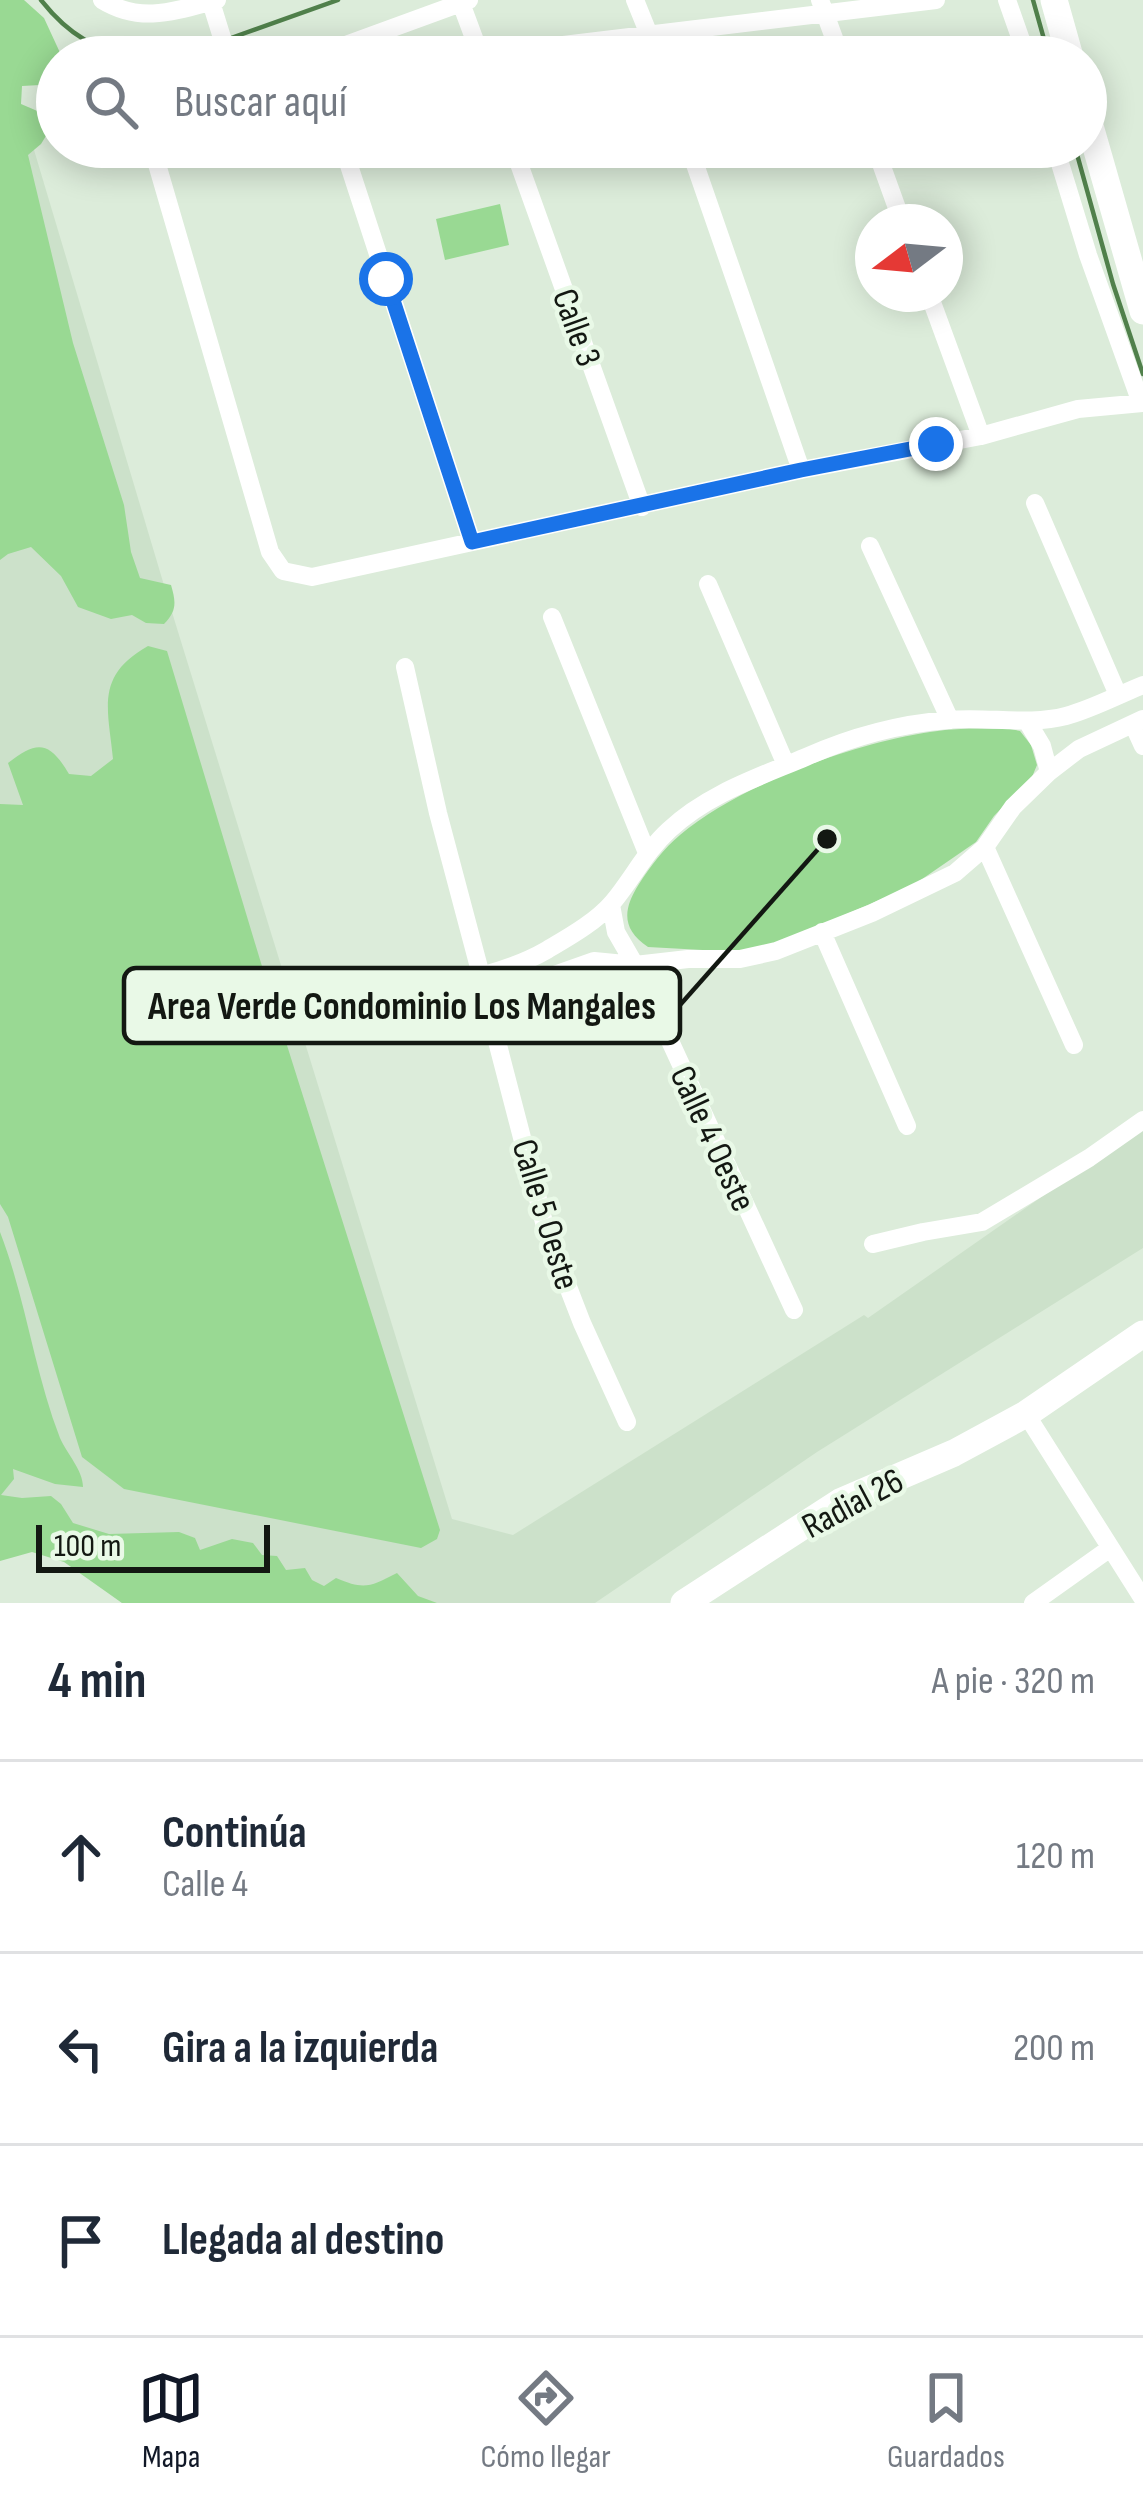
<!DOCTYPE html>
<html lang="es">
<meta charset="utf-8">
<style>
:root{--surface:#fff;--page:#f6f6f7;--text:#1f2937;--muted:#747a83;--line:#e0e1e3;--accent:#111827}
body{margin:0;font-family:"Sofia Sans Condensed",sans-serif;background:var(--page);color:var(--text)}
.compass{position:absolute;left:855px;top:204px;width:108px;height:108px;border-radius:50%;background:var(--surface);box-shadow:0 6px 30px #0003;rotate:254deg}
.scale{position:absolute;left:36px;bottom:30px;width:234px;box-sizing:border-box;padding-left:12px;border:6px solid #131812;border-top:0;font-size:33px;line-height:42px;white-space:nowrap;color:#131812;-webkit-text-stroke:9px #e9f9e7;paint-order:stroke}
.stop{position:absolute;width:36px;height:36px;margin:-27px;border:9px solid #1a73e8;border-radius:50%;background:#fff}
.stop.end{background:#1a73e8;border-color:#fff;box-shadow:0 3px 12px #0008}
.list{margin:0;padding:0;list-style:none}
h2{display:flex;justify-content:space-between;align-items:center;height:156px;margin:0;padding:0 48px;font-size:51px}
h2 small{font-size:39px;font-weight:400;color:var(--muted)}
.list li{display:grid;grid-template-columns:78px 1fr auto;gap:36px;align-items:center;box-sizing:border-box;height:192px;padding:0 48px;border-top:3px solid var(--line)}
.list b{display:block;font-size:45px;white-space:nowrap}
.list p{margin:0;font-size:39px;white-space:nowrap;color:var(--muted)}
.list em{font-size:39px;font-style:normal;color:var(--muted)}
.icon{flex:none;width:66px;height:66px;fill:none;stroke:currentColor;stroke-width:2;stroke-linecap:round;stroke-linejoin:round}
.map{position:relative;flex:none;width:1143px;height:1603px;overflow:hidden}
.search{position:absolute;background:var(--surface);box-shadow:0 6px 30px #0003;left:36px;right:36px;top:36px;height:132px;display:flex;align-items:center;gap:30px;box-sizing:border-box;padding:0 42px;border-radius:66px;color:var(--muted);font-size:45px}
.sheet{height:732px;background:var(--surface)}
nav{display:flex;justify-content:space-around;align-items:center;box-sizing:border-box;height:168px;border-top:3px solid var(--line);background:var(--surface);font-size:33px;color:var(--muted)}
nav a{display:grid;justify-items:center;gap:6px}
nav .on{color:var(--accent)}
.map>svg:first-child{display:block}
</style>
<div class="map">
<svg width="1143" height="1603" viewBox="0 0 1143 1603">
<rect width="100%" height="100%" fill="#dcecda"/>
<!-- built -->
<path fill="#cce1ca" d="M0,36L175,622L452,1519L513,1535L864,1315L868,1318L1143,1126V1248L817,1452L595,1603H122L0,1504Z"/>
<!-- green -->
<path fill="#99d993" d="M0,0H24L44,18L62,57H57V91L40,85L22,86L21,104L42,113L49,131L41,144L28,155L73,343L124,505L131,552L140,578L171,585C176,602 177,611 164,624L146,623L132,615L111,619L78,607L61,576L31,547L8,554L0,560Z
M500,204L509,245L445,260L436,219Z
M148,646L167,651L261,963L440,1530L437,1539L421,1548L124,1489L82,1457L8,1217L0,1204V804L23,805L8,763C38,739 50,742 69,774L91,776L113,759C108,708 95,676 148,646Z
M1010,729L1020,731L1031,745L1037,765L1032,777L994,816L976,842L912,886L779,943L739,952L648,947C621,929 623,909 639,884C650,867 664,848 680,835C743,782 864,739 945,730C966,728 988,729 1010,729Z
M0,1232C26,1299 34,1371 60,1438C67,1454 83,1470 83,1487L55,1484L13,1469L14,1479L1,1495L22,1498L51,1496L61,1504L73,1523L109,1534L179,1532L195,1538L200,1550L232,1539L253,1543L262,1555L277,1556L286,1570L305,1568L312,1580L324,1586L336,1578C364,1590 370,1587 397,1573L418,1596L437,1603H122L64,1562L32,1552L0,1561Z"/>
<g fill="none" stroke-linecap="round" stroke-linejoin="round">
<!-- stream -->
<path stroke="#50804b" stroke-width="4.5" d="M41,0C67,33 98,54 141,57
M1033,0L1049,57
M231,38L338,0
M179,57L220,42
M1075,147L1113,284L1143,374"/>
<!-- street -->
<path stroke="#fff" stroke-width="18" d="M102,0C141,24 175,11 217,0
M635,0L658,57
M820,0L841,57
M1007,0L1027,57
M211,2L228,57
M461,3L481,57
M480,55L936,0
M313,57L469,0
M152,147L270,552L283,571L312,577L801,470L981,436L1078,409L1143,403
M343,147L472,542
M513,147L642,507
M689,147L801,470
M875,147L902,222
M1055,147L1088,255L1141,403
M929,294L981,436
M1035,503L1118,695
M870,546L950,720
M708,584L786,765
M552,617L647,853
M405,667L438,813L481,975
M1143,685C1118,695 1092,709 1066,716C1028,726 987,716 948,720C899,724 851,737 806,757C759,777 707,794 669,830C646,851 633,878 613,902C596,922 569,937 547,950C495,980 428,986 370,998L362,1003L361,1014L366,1022L377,1024L486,999L594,961L635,965L688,959H740L776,951L872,913L955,873L985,847L1013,807L1049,772L1079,749L1143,719
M1027,721L1042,746L1049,772
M1133,724L1143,746
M985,847L1074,1045
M611,905L616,932L635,965L794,1310
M822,932L907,1126
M486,999L546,1230L582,1323L627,1422
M873,1244L923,1232L982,1222L1089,1158L1143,1120
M1026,1414L1143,1599
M1033,1603L1109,1549"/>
<!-- secondary -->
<path stroke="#fff" stroke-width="27" d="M1054,0L1070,57
M1086,112L1143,311
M684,1603L840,1502L954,1453L1026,1414L1143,1334"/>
</g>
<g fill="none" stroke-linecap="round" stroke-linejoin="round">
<!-- route -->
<path stroke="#1a73e8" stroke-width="15" d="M386,279L472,542L801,470L936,444"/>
</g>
<g text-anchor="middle" stroke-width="9" stroke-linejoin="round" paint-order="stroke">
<!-- street labels -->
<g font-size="36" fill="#131812" stroke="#e9f9e7">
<text transform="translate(578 327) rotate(70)" y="13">Calle 3</text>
<text transform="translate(714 1138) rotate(65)" y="13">Calle 4 Oeste</text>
<text transform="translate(547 1214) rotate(73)" y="13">Calle 5 Oeste</text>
<text transform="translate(852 1502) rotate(-28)" y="13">Radial 26</text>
</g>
</g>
<!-- callouts -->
<path fill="none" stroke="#131812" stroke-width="4.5" d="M827 839L680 1005"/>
<circle fill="#131812" stroke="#e9f9e7" stroke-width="4.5" cx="827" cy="839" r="12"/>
<rect fill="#e9f9e7" stroke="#131812" stroke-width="4.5" x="124" y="968" width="556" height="75" rx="12"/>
<g font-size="39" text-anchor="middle" font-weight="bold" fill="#131812">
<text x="402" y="1019">Area Verde Condominio Los Mangales</text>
</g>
</svg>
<svg class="compass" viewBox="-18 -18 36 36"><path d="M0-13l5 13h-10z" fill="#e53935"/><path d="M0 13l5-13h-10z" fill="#747a83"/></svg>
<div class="scale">100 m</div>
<div class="stop" style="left:386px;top:279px"></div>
<div class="stop end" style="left:936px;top:444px"></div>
<div class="search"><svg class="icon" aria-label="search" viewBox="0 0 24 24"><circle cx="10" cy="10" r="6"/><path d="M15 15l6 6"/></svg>Buscar aquí</div>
</div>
<section class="sheet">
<h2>4 min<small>A pie · 320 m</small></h2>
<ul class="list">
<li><svg class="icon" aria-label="ahead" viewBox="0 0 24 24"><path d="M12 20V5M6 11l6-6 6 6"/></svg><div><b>Continúa</b><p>Calle 4</p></div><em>120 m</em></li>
<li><svg class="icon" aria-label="left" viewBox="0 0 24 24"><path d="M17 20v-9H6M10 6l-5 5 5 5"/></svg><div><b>Gira a la izquierda</b></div><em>200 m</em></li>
<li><svg class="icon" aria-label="arrive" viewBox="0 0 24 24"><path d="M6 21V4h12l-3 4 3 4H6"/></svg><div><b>Llegada al destino</b></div></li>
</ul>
</section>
<nav>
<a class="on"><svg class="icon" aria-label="map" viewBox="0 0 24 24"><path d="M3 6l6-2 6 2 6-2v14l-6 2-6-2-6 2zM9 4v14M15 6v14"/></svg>Mapa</a>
<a><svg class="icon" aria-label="directions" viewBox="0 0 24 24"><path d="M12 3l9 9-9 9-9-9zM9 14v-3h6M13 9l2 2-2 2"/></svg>Cómo llegar</a>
<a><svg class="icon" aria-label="saved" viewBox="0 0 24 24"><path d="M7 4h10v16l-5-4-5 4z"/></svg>Guardados</a>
</nav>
